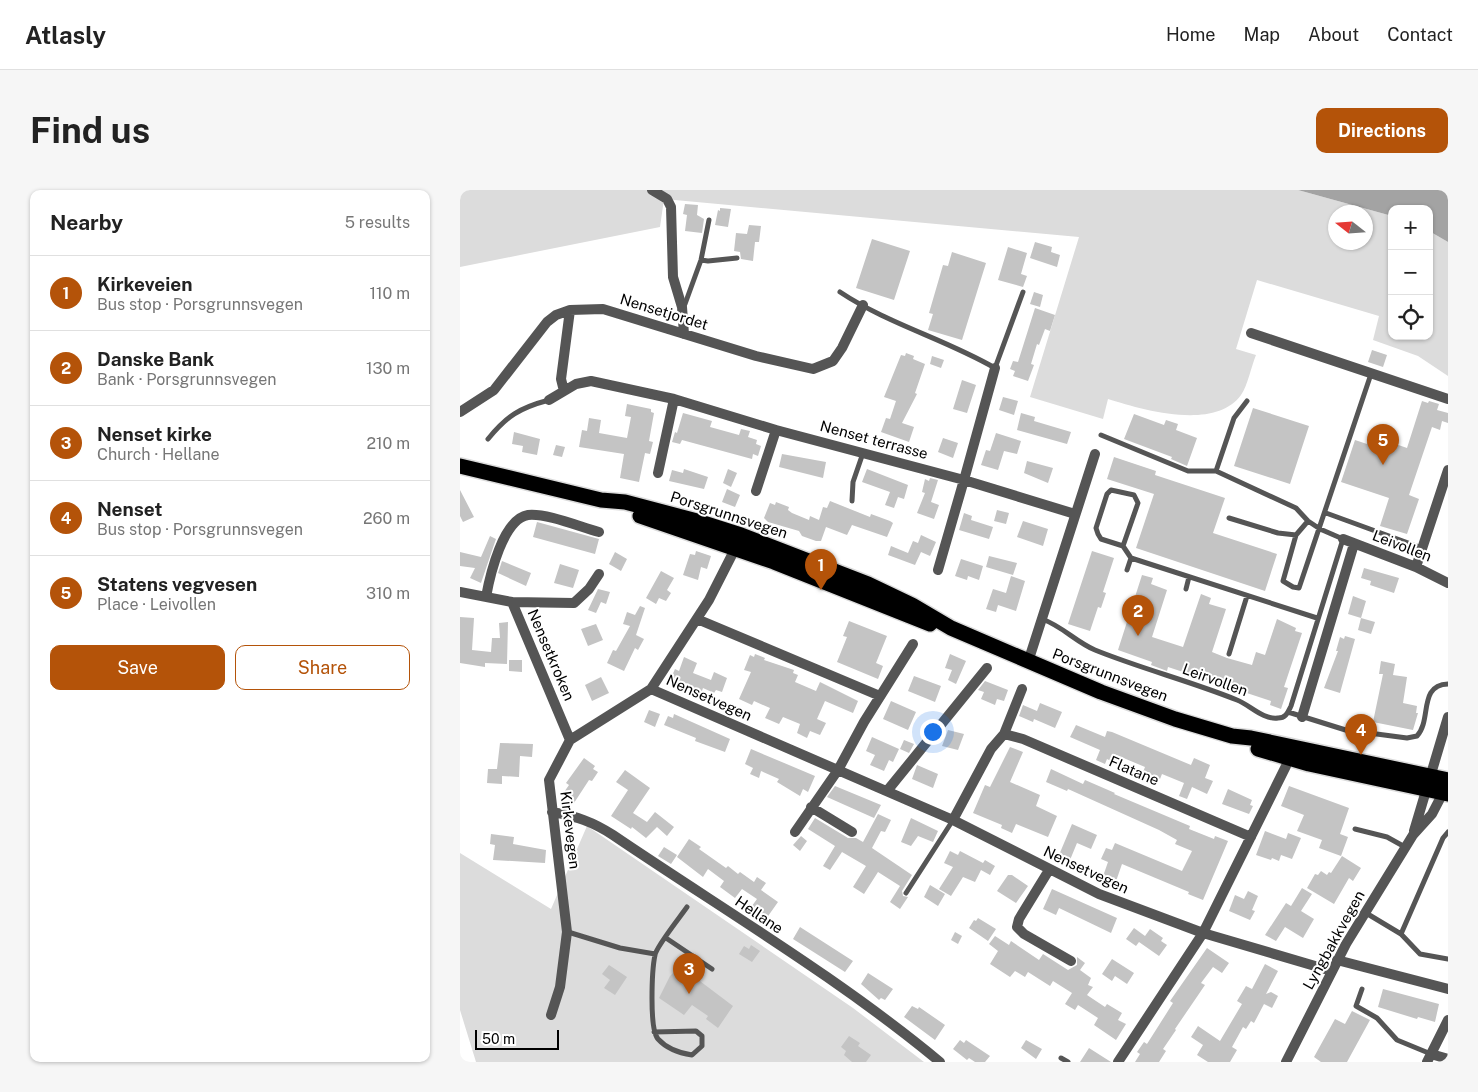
<!DOCTYPE html>
<meta charset="utf-8">
<style>
:root{--surface:#fff;--page:#f6f6f6;--text:#222;--muted:#767676;--line:#e0e0e0;--accent:#b45309}
body{margin:0;font-family:"Public Sans",sans-serif;background:var(--page);color:var(--text)}
.controls{position:absolute;right:15px;top:15px;display:grid;overflow:hidden;border-radius:10px;box-shadow:0 1px 4px #0004}
.controls button{width:45px;height:45px;display:grid;place-items:center;padding:0;border:0;border-bottom:1px solid var(--line);background:var(--surface);color:var(--text);font:25px sans-serif}
.compass{position:absolute;left:868px;top:15px;width:45px;height:45px;border-radius:50%;background:var(--surface);box-shadow:0 1px 4px #0004;rotate:287deg}
.scale{position:absolute;left:15px;bottom:12px;width:84px;box-sizing:border-box;padding-left:5px;border:2px solid #000;border-top:0;font-size:14px;line-height:18px;white-space:nowrap;color:#000;-webkit-text-stroke:4px #fff;paint-order:stroke}
.you{position:absolute;left:472px;top:541px;width:18px;height:18px;margin:-12px;border:4px solid #fff;border-radius:50%;background:#1a73e8;box-shadow:0 0 0 8px #1a73e833}
.badge{display:grid;place-items:center;width:32px;height:32px;border-radius:50%;background:var(--accent);color:#fff;font-size:16px;font-weight:700}
.pin{position:absolute;translate:-50% -41px;filter:drop-shadow(0 1px 2px #0008)}
.pin::after{content:'';position:absolute;top:26px;width:18px;height:15px;background:inherit;clip-path:polygon(0 0,100% 0,50% 100%)}
.list{margin:0;padding:0;list-style:none}
h2{display:flex;justify-content:space-between;align-items:center;height:65px;margin:0;padding:0 20px;font-size:21px}
h2 small{font-size:16px;font-weight:400;color:var(--muted)}
.list li{display:grid;grid-template-columns:32px 1fr auto;gap:15px;align-items:center;box-sizing:border-box;height:75px;padding:0 20px;border-top:1px solid var(--line)}
.list b{display:block;font-size:19px;white-space:nowrap}
.list p{margin:0;font-size:16px;white-space:nowrap;color:var(--muted)}
.list em{font-size:16px;font-style:normal;color:var(--muted)}
.actions{display:flex;gap:10px;padding:15px 20px}
.actions a{flex:1;padding:11px 0;border:1px solid var(--accent);border-radius:10px;text-align:center;font-size:18px;color:var(--accent)}
.actions .main{background:var(--accent);color:#fff}
.icon{flex:none;width:28px;height:28px;fill:none;stroke:currentColor;stroke-width:2;stroke-linecap:round;stroke-linejoin:round}
.map{position:relative;flex:none;width:988px;height:872px;overflow:hidden;border-radius:10px}
header{display:flex;align-items:center;gap:30px;box-sizing:border-box;height:70px;padding:0 25px;background:var(--surface);border-bottom:1px solid var(--line)}
header strong{font-size:24px}
nav{display:flex;gap:28px;margin-inline-start:auto;font-size:18px}
.intro{display:flex;align-items:center;justify-content:space-between;box-sizing:border-box;height:120px;padding:0 30px}
h1{margin:0;font-size:35px}
.button{padding:12px 22px;border-radius:10px;background:var(--accent);color:#fff;font-size:18px;font-weight:700}
main{display:flex;gap:30px;padding:0 30px}
aside{flex:1;background:var(--surface);border-radius:10px;box-shadow:0 1px 4px #0004}
.map>svg:first-child{display:block}
</style>
<header>
<strong>Atlasly</strong>
<nav><a>Home</a><a>Map</a><a>About</a><a>Contact</a></nav>
</header>
<div class="intro"><h1>Find us</h1><a class="button">Directions</a></div>
<main>
<aside>
<h2>Nearby<small>5 results</small></h2>
<ul class="list">
<li><span class="badge">1</span><div><b>Kirkeveien</b><p>Bus stop · Porsgrunnsvegen</p></div><em>110 m</em></li>
<li><span class="badge">2</span><div><b>Danske Bank</b><p>Bank · Porsgrunnsvegen</p></div><em>130 m</em></li>
<li><span class="badge">3</span><div><b>Nenset kirke</b><p>Church · Hellane</p></div><em>210 m</em></li>
<li><span class="badge">4</span><div><b>Nenset</b><p>Bus stop · Porsgrunnsvegen</p></div><em>260 m</em></li>
<li><span class="badge">5</span><div><b>Statens vegvesen</b><p>Place · Leivollen</p></div><em>310 m</em></li>
</ul>
<div class="actions"><a class="main">Save</a><a>Share</a></div>
</aside>
<div class="map">
<svg width="988" height="872" viewBox="0 0 988 872">
<rect width="100%" height="100%" fill="#fff"/>
<!-- green -->
<path fill="#dcdcdc" fill-rule="evenodd" d="M0,0H838L932,26V146H969V41L988,52V186L958,166L913,150L919,126L797,90L776,159L796,165C791,177 788,195 781,205C755,241 683,220 648,209L643,229L570,207L619,47L204,9L200,37L0,77ZM876,22H906V52H876Z
M127,636L393,818L464,872H16L0,820V663L91,719Z"/>
<!-- water -->
<path fill="#a3a3a3" d="M838,0H988V52L969,41V19H932V26Z"/>
<!-- building -->
<path fill="#c4c4c4" d="M225,14L238,15L237,25L244,29L242,43L225,41L227,25L223,24Z
M260,18L271,19L268,37L255,35L258,20L260,21Z
M289,35L301,36L299,52H295L293,71L281,69L280,62L274,61L276,43L287,44Z
M412,49L450,61L434,110L396,98Z
M575,52L592,57L591,62L600,65L597,77L570,68Z
M548,57L567,63L561,84L567,86L563,97L538,90Z
M492,62L526,73L502,150L468,140L473,124L469,123L483,75L488,76Z
M574,102L583,105L580,117L570,114Z
M575,118L595,125L590,141L585,139L579,155L577,154L571,174L574,175L568,191L553,186L555,181L550,179L553,171L558,172Z
M912,160L927,165L923,177L908,172Z
M446,163L454,166L453,169L465,174L455,203L457,204L442,233L454,237L449,252L421,242L426,228L430,229L436,211L424,207L441,165L445,166Z
M472,166L484,170L481,178L470,174Z
M502,190L516,195L507,223L493,219Z
M543,207L558,211L554,225L539,220Z
M962,211L968,213L969,211L979,214L977,220L988,223V233L982,231L980,240L972,237L949,305L959,309L947,344L920,336L929,308L881,292L895,250L907,254L910,245L947,258Z
M167,214L191,219V222L194,223L189,251L193,252L190,264L185,263L179,292L160,288L164,264L119,257L122,240L127,241L129,228L141,230L139,243L167,248L171,227L165,226Z
M793,218L849,236L830,294L774,276Z
M223,223L252,231L250,237L279,245L281,239L290,241L288,247L297,250L296,254L301,256L298,266L293,264L292,269L222,250L220,254L212,252L215,242L217,243Z
M561,223L575,227L574,231L611,242L607,254L557,240Z
M674,224L704,235L706,230L718,234L716,240L737,248L727,276L711,269L712,267L664,249Z
M54,242L80,249L77,265L62,262L63,256L52,254Z
M536,243L561,251L557,264L544,261L538,280L521,275L526,260L530,261Z
M483,248L498,253L493,268L478,262Z
M96,255L105,257L102,267L93,265Z
M322,264L366,272L363,288L319,277Z
M654,267L696,281L695,285L765,308L753,343L817,364L805,401L676,358L694,304L647,289Z
M567,271L593,278L588,293L564,283Z
M224,279L248,287L244,299L209,291L212,280L223,283Z
M268,279L277,283L271,297L263,293Z
M407,279L448,295L444,309L438,307L434,318L425,315L430,302L402,292Z
M470,288L478,290L471,312L479,315L474,329L457,323L465,303L462,302L465,289L469,291Z
M267,299L280,305L275,317L262,312Z
M0,300L14,327L3,332L0,326Z
M370,311L410,327L411,324L430,331L433,333L427,347L392,335L387,345L366,337L361,351H356L342,346L339,341L308,332L304,328L310,313L315,315L316,312L329,317L328,320L332,323L349,330L350,326L359,330L363,317L367,318Z
M537,320L549,323L546,334L534,331Z
M504,323L512,326L511,330L533,337L529,349L499,340Z
M563,331L588,339L583,356L557,347Z
M77,332L139,349L135,364L73,347Z
M461,345L476,352L470,366L461,362L455,375L428,365L431,356L448,363L453,351L458,353Z
M30,346L36,349L21,393L10,388L15,378L0,376V362L21,367Z
M236,361L251,366L247,379L241,377L238,390L223,385L230,364L235,365Z
M632,361L654,368L643,402L646,403L641,418L638,417L630,441L608,434Z
M155,362L167,369L161,381L149,374Z
M529,366L557,373L553,385L526,377Z
M501,369L523,376L519,390L508,386L507,390L495,386Z
M42,371L71,383L66,396L38,383Z
M100,374L119,380L113,398L94,393Z
M904,378L939,388L934,403L910,395L911,391L901,388Z
M201,381L214,388L207,400L211,403L206,411L199,408L196,414L186,408Z
M682,385L693,388L691,394L707,400L692,447L723,457L741,404L751,408L749,414L766,419L752,462L767,468L792,475L796,462L805,465L817,429L836,438L835,441L842,443L824,497L828,498L821,519L810,515L811,511L708,477L707,481L691,475L692,472L658,460Z
M551,386L565,391L556,421L538,415L536,422L526,419L533,399L546,403Z
M138,399L150,402L146,414L141,412L136,423L128,420Z
M893,406L906,411L901,428L888,424Z
M180,416L185,418L176,445L184,449L178,460L175,458L164,481L147,473L153,460L156,461L170,436L163,434L167,422L175,425Z
M0,427L14,428L12,460L31,462L32,448H40L39,433L48,432L47,474L25,473V477L0,473Z
M901,428L915,432L911,444L898,440Z
M389,431L427,446L416,473L423,476L418,489L377,472L387,447L383,446Z
M136,434L143,450L128,456L121,439Z
M885,446L895,449L880,503L864,498L878,461H876L880,447L884,449Z
M295,464L305,468L304,470L334,480L333,483L338,485L335,492L356,501L360,492L398,511L393,523L365,511L357,529L366,533L360,545L350,541L347,548L337,543L340,534L323,527L319,534L305,528L310,518L294,511L292,515L279,509L291,482L284,480L290,465L294,467Z
M490,464L506,471L496,494L488,490L492,480L485,478Z
M224,467L237,473L233,483L251,490L254,482L267,488L262,502L256,500L254,503L243,498L242,501L211,488L215,479L219,481Z
M49,470H62V482L49,481Z
M921,471L935,474L933,485L947,487L943,513L957,516L956,523H958L953,540L913,532L923,484H919Z
M454,486L481,496L475,512L448,501Z
M141,487L149,503L132,511L125,495Z
M525,491L548,500L544,511L537,509L535,515L521,509L524,502L518,500Z
M431,511L456,522L448,540L423,529Z
M580,513L602,522L595,538L574,529L573,532L559,526L563,515L577,521Z
M189,520L200,524L195,537L184,532Z
M214,524L270,549L265,562L235,551L236,548L204,535L208,526L213,528Z
M616,535L645,547L647,541L652,542L731,575L734,568L750,575L745,588L753,591L747,604L732,597L727,609L719,606L724,593L702,584L700,589L683,582L685,577L654,564L651,571L647,569L645,574L636,570L640,560L610,547Z
M488,540L504,544L498,560L482,556Z
M412,547L439,559L433,572L429,570L424,581L410,575L415,565L406,561Z
M444,550L454,554L449,563L440,559Z
M40,553L73,554L72,567L60,566L59,587L42,586V594L27,593L28,579H37Z
M550,557L563,562L550,592L580,605L576,616L597,626L588,647L556,634L552,643L541,638L542,635L513,623L525,595L530,597Z
M291,559L355,586L348,602L343,599L340,606L317,592L319,589L301,581L299,588L290,584L293,578L285,574Z
M124,568L135,576L133,579L138,582L132,591L129,590L114,613L102,605L109,595L106,593Z
M457,575L478,584L473,598L452,589Z
M591,579L623,594L625,590L655,603L654,604L730,636L729,639L754,649L755,646L768,651L743,710L728,704L729,702L662,674L654,697L641,692L648,672L641,669L646,658L652,660L655,653L722,681L732,661L715,654L717,650L699,640L608,599L607,601L586,592Z
M165,580L190,598L173,623L187,632L195,622L214,637L207,646L197,637L186,648L172,637L171,639L151,626L168,600L156,592Z
M375,596L421,615L414,628L367,607Z
M829,596L889,618L880,644L888,647L881,666L859,658L862,650L837,641L844,625L821,616Z
M768,599L792,610L790,615L793,616L789,624L762,614Z
M418,624L431,630L425,642L421,641L412,658L452,685L442,701L443,706L448,707L440,719L430,712L440,696L418,682L404,704L393,697L406,676L382,662L370,680L363,676L375,656L348,639L355,628L388,648H396L403,652Z
M451,628L478,641L473,652L458,646L451,656L441,652Z
M612,634L637,645L631,659L617,653L610,670L599,665Z
M805,641L826,649L828,643L841,648L832,669L821,665L819,671L812,668L811,670L796,665Z
M31,644L54,647L53,654L86,660L85,673L33,670L35,655L30,654Z
M341,646L347,651L340,661L333,655Z
M229,649L241,657L239,659L266,678L268,676L278,684L280,682L294,692L297,687L306,693L301,700L318,712L306,729L289,720L297,709L282,699L275,708L260,697L264,691L248,679L243,687L217,667Z
M204,657L217,665L211,674L198,666Z
M490,661L498,665L500,661L523,673L525,670L535,676L530,685L521,680L515,692L503,687L491,706L479,699L493,677L484,673Z
M882,666L901,678L893,691L889,688L874,714L847,698L855,684L858,685L861,681L867,685L869,682L871,683Z
M548,685H552L568,696L556,713L537,701Z
M470,695L485,704L478,716L464,707Z
M842,698L852,704L841,721L854,729L843,748L825,737L816,751L805,745L826,713L831,716Z
M592,699L657,728L651,743L599,718L596,725L583,719Z
M788,701L798,706L792,720L795,721L790,730L769,721L775,705L784,709Z
M518,728L536,739L528,751L509,738L514,730L516,731Z
M340,737L393,771L385,782L333,749Z
M674,738L685,746L690,739L703,748L701,751L707,755L699,766L679,752L676,756L666,749Z
M495,742L502,746L498,754L491,750Z
M535,746L549,755L551,751L579,770L583,764L608,780L617,775V767L625,773L620,780L631,788L628,795L633,797L627,805L645,817L647,814L662,823L658,830L666,834L656,850L634,835L638,828L618,815L615,820L605,814L612,803L593,791L590,796L568,782L565,787L555,781L550,787L530,774L538,761L529,754Z
M291,755L300,761L292,772L279,764L284,756L289,759Z
M747,758L769,773L762,783L753,777L741,793L745,795L715,839L716,840L703,859L706,861L699,872H675L680,864L677,862L684,852L687,854L713,813L710,811Z
M652,769L674,783L667,794L655,786L652,791L642,784Z
M805,774L818,781L806,804L811,802L818,806L812,818L804,814L794,833L791,831L786,839L783,837L772,857L777,860L770,872H748L737,865L743,855L731,847L738,836L760,851L782,814L777,811L786,796L792,799Z
M149,775L167,787L155,805L144,798L150,790L142,784Z
M220,776L273,816L258,838L246,829L248,826L232,815L224,825L199,808L210,786Z
M408,783L433,799L425,810L421,808L419,810L401,794Z
M923,799L979,814L975,832L958,827L957,829L918,817Z
M452,816L458,819L459,817L485,835L475,850L444,827Z
M892,821L910,830L887,872H861L854,867L875,829L885,834Z
M389,846L400,853L398,856L411,865L406,872H392L384,865L386,861L381,857Z
M500,850L504,853L506,850L530,866L525,872H515L509,868L507,870L493,859Z
M566,850L582,859L576,869L561,858Z
M629,858L651,872H620Z"/>
<g fill="none" stroke-linecap="round" stroke-linejoin="round">
<!-- highway casing -->
<g stroke="#dbdbdb" stroke-width="18">
<path id="highway" d="M0,276L141,310L165,312L237,331L281,345L408,394L452,415L491,438L641,502L715,529L772,546L791,548L988,590
M180,326L314,372L470,434
M798,559L849,574L988,604"/>
</g>
<!-- lane -->
<path stroke="#555" stroke-width="5" d="M241,70L248,71L277,68
M380,102C428,134 485,149 535,178L563,102
M222,116L225,114L241,70L249,30
M28,249C47,226 59,218 89,210
M756,281L774,228L787,211
M392,311L393,292L403,263
M866,323L962,358
M769,328L818,343L836,345L848,331
M836,345L823,391L833,397L839,398L911,184
M663,356L678,313L674,305L651,300L647,304L636,338L638,344L641,349L663,356L671,368
M667,380L671,368L857,428
M726,399L729,387
M582,429C602,436 616,452 635,460C682,479 730,491 777,510C790,515 803,530 818,528C826,528 828,522 831,516L883,349L860,339L848,331L836,318L756,281H728L641,245
M769,464L787,406
M828,522L892,542
M909,543L947,548L957,546C972,530 958,495 988,494
M895,639L927,647L945,657
M446,703L493,630
M906,723L941,744L960,764L988,769
M108,742L160,758L195,764
M941,744L983,648L988,642
M206,748L252,779
M902,799L896,816L917,828L937,850L971,864
M194,842L236,841L242,846V856L232,865C219,863 207,859 198,849C189,839 192,779 195,765C196,757 220,727 227,717
M601,868L608,872"/>
<!-- street -->
<path stroke="#555" stroke-width="10" d="M192,0L207,9L211,17L213,87L222,117L224,144
M791,143L988,209
M535,178L504,290L615,324
M104,201L101,189L110,120
M89,210L116,194L131,191L214,209L316,240
M0,222L34,200L87,132L96,125L110,120L143,119L296,166L353,179L373,171L382,158L403,115
M198,283L214,209
M296,301L316,240L504,290L478,380
M883,349L956,377L988,393
M956,377L988,280
M0,402L52,412L110,550
M26,407C30,385 43,329 68,325C87,323 120,337 139,342
M52,412L114,413L129,399L139,384
M237,429L420,506
M568,472L635,264
M191,499L493,630L639,704L743,743L872,781
M842,527L894,354
M544,544L563,549L791,647
M427,601L527,478
M351,617L392,642
M92,622C116,626 133,632 153,645C262,719 379,788 480,872
M493,630L531,559L544,544L562,499
M954,641L988,527
M335,642L378,580L404,532L453,454
M589,680L559,729L557,737L564,744L611,771
M877,770L988,799
M91,825L100,797L107,742L89,590L110,550L191,499L249,410L278,353
M971,864L988,869
M658,872L743,743L826,576
M826,872L886,754L953,645L972,624L985,599
M967,872L988,830"/>
<!-- highway -->
<use href="#highway" stroke="#000" stroke-width="15"/>
</g>
<g text-anchor="middle" stroke-width="4" stroke-linejoin="round" paint-order="stroke">
<!-- street labels -->
<g font-size="15" fill="#000" stroke="#fff">
<text transform="translate(204 122) rotate(17)" y="5">Nensetjordet</text>
<text transform="translate(414 250) rotate(15)" y="5">Nenset terrasse</text>
<text transform="translate(269 325) rotate(18)" y="5">Porsgrunnsvegen</text>
<text transform="translate(942 356) rotate(21)" y="5">Leivollen</text>
<text transform="translate(91 465) rotate(67)" y="5">Nensetkroken</text>
<text transform="translate(650 485) rotate(21)" y="5">Porsgrunnsvegen</text>
<text transform="translate(755 490) rotate(20)" y="5">Leirvollen</text>
<text transform="translate(249 508) rotate(24)" y="5">Nensetvegen</text>
<text transform="translate(674 581) rotate(23)" y="5">Flatane</text>
<text transform="translate(110 640) rotate(83)" y="5">Kirkevegen</text>
<text transform="translate(626 680) rotate(25)" y="5">Nensetvegen</text>
<text transform="translate(299 725) rotate(34)" y="5">Hellane</text>
<text transform="translate(874 750) rotate(-61)" y="5">Lyngbakkvegen</text>
</g>
</g>
</svg>
<div class="controls">
<button>+</button>
<button>−</button>
<button><svg class="icon" aria-label="locate" viewBox="0 0 24 24"><circle cx="12" cy="12" r="6"/><path d="M12 2v4M12 18v4M2 12h4M18 12h4"/></svg></button>
</div>
<svg class="compass" viewBox="-18 -18 36 36"><path d="M0-13l5 13h-10z" fill="#e53935"/><path d="M0 13l5-13h-10z" fill="#767676"/></svg>
<div class="scale">50 m</div>
<div class="you"></div>
<div class="pin badge" style="left:361px;top:400px">1</div>
<div class="pin badge" style="left:678px;top:446px">2</div>
<div class="pin badge" style="left:229px;top:804px">3</div>
<div class="pin badge" style="left:901px;top:565px">4</div>
<div class="pin badge" style="left:923px;top:275px">5</div>
</div>
</main>
